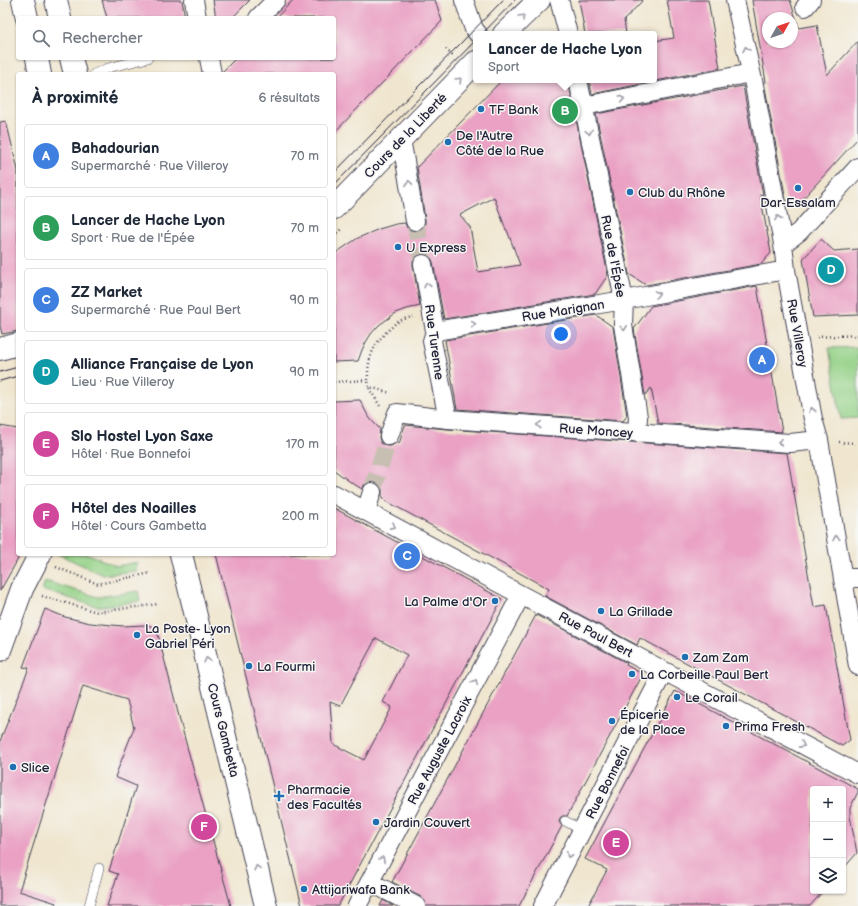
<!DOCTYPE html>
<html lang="fr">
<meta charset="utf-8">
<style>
:root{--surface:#fff;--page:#f6f6f7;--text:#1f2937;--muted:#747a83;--line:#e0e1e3;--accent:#1f6fb2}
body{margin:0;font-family:"Balsamiq Sans",sans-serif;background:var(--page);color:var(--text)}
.controls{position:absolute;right:12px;bottom:12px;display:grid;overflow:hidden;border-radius:4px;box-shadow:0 1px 3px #0004}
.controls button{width:36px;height:36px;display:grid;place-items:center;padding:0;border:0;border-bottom:1px solid var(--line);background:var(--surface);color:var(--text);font:20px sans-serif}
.compass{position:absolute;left:762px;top:12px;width:36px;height:36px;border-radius:50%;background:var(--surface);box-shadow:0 1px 3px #0004;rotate:50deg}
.you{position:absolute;left:561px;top:334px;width:14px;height:14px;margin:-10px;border:3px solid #fff;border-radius:50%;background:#1a73e8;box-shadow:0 0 0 6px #1a73e833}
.badge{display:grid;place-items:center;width:26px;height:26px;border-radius:50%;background:var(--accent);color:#fff;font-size:13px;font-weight:700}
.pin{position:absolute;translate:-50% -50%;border:2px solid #fff;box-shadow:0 1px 4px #0006}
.popup{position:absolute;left:473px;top:31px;width:184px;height:52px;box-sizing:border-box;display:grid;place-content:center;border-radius:4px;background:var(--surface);filter:drop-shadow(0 1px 3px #0005);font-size:13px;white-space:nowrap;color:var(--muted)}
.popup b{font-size:15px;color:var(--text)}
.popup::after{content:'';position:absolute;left:50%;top:100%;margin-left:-8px;border:8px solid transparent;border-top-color:var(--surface)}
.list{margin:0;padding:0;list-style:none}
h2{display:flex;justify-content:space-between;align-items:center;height:52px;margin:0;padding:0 16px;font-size:17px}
h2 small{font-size:13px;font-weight:400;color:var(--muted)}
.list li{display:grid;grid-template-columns:26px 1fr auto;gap:12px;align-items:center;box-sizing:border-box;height:64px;margin:0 8px 8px;padding:0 8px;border:1px solid var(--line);border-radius:4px}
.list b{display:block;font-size:15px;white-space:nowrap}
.list p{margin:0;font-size:13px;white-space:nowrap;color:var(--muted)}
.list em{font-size:13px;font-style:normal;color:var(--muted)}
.icon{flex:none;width:22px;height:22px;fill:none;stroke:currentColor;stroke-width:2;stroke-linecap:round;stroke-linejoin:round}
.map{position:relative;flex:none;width:858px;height:906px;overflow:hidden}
.search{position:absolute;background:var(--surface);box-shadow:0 1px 3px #0004;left:16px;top:16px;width:320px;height:44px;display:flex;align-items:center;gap:10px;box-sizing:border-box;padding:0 14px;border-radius:4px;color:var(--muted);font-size:15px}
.panel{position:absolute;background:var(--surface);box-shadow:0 1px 3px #0004;left:16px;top:72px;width:320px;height:484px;border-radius:4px}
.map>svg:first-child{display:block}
</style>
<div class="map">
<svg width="858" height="906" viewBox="0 0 858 906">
<rect width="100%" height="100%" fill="#f6f6f2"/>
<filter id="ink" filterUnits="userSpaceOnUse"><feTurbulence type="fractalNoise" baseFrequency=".025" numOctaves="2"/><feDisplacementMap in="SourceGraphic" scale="8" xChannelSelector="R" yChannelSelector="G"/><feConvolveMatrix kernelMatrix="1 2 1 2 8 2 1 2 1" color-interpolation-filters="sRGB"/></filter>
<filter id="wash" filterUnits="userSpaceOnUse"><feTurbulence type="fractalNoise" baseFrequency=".012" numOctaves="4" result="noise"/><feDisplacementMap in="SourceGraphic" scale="16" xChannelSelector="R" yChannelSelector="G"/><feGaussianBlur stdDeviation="0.9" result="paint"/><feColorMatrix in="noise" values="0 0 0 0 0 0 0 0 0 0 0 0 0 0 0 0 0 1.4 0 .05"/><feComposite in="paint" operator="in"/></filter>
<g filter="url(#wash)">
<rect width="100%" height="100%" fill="#f0e6cf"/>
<!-- green -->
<path fill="#94d187" stroke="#5b7a61" d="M858,347V418L841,419L829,348Z
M58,554H88L117,566L138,562V563L136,571L103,575Z
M45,581L98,597L138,591L140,601L98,607L42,590Z"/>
<g id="blocks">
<!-- building -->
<path fill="#eaa1c4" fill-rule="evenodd" d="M102,0H182L185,18H107Z
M213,0H250L232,18H216Z
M293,0H435L442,21L334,133V74H222V72L236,58H334V18H276Z
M579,0H643L624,20L626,34H585Z
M667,0H708L720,68L592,94L589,80H654V41L674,38Z
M752,0H790L799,28L817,25L827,75L858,41V138L799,203L786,200L764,82H766ZM768,18H792V42H768Z
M502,80H568L608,275L595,294L444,319L433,262L431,258L427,254H421L417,256L413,260V265L420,306L407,309L396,313L379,325L371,334L366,342L362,350L358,361L334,362V254L358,238L379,229L396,224L405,223L407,228L412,231H417L422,229L425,224V219L417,167ZM494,197L506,230H507L520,265L478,272L470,227L460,215Z
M743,86L763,195L760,194L771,253L761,264L646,285L629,274L596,114Z
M6,121L18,170V331L2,334L0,326V122Z
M821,239L834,251L858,249V315L813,317L803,259Z
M757,286L782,432L658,423L651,388L645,395L634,329L651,306Z
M596,315L613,327L627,416L623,421L457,409L445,340Z
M360,400L367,414L372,421L380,429L379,438L381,443L386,446H391L397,442L399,444L405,425L447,429L787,453L814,607L826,605L850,740L842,746L640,638L637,645L545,596L549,589L384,500V498L382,496V489L380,485L376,482H369L365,484L362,489L349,481L334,470V401Z
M0,426L18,429V559L0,591Z
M334,508L502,599L338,906H302L216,554H334ZM376,638L407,655L383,702L392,707L364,760L333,744L330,702L340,706Z
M45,609L65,617L90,623L123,626L146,625L151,626L157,631L183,732L231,906H107L118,874L109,871L136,786L115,777L134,728L127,700L83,686L19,891L56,903L55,906H0V741L29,668L23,667Z
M536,615L627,663L626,665L643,674L567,816H562L560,818L559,822L562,826L519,906H426L425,901L421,897L392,882Z
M675,691L858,789V792L850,808V816L857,853L843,869V789H813V891H823L810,906H588L607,870L585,859Z
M383,900L393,906H380Z"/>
</g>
</g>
<g filter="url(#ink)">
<use href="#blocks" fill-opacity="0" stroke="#413f51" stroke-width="1"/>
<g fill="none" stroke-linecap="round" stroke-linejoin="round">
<!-- minor-tunnel -->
<path stroke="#c7bfb1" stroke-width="18" stroke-dasharray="18 9" stroke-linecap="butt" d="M415,221L423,264
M372,492L389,436"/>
<!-- service casing -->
<g stroke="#413f51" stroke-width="10">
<path id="service" d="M94,74L108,68L148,58
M565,821L582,830
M89,906L99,868"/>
</g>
<!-- minor casing -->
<g stroke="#413f51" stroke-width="20">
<path id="minor" d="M194,0L197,18
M464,0L474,29L478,34
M559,0L560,3L568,34
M735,0L754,85L783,244L786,270L813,419L819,440L858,666
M805,7L811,0
M258,18L276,0
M209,58L212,74
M578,80L624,300L623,325L638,417L637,433
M584,106L751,73
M401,139L405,161L415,221
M783,244L799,232L858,167
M423,264L435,331L432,341L448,419
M435,331L624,300L786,270
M389,436L397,413L448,419L790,443L819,440
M334,494L508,588L858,774
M366,511L372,492
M843,576L844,578H858
M370,882L416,906
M357,906L521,595
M543,906L664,671"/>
</g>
<!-- tertiary casing -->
<g stroke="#413f51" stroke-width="24">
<path id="tertiary" d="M504,34L539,0
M334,208L476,62
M0,349L18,344"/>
</g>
<!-- secondary casing -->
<g stroke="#413f51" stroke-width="24">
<path id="secondary" d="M0,650L22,589L40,554"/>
</g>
<!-- primary casing -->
<g stroke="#413f51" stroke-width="24">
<path id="primary" d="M23,0L27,18
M56,0L60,18
M37,58L40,74
M71,58L75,74
M181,554L266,906"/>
</g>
<!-- path -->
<path stroke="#413f51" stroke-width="2.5" stroke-dasharray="1 3" stroke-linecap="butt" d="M446,49L453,56
M334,236L341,229
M817,337L858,335
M368,380C367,358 374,342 391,328C393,326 395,323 398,322C402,319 408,318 413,317
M334,382L368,380L369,387L391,393
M369,388L380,406
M839,442L858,443
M56,567L98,584L151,573
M42,596L97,612L159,604"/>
<!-- service -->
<use href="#service" stroke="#fff" stroke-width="9"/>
<!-- minor -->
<use href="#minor" stroke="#fff" stroke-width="18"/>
<!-- tertiary -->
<use href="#tertiary" stroke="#fff" stroke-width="22"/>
<!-- secondary -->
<use href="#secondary" stroke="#fff" stroke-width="22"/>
<!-- primary -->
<use href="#primary" stroke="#fff" stroke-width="22"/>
<!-- tram -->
<path stroke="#22223b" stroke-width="1" d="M482,34L515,0
M334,173L503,0
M334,185L476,40
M0,372L18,367
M0,381L18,376"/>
</g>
<!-- one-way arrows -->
<defs><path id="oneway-chevron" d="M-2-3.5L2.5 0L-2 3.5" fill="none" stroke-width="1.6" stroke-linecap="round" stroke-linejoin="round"/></defs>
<g stroke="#9c9ca7">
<use href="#oneway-chevron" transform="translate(522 17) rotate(-45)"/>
<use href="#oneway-chevron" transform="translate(746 49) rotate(-102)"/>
<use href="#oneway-chevron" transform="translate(459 80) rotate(-46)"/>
<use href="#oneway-chevron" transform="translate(622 99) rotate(-11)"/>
<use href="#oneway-chevron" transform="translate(589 132) rotate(79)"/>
<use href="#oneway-chevron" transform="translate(409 183) rotate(-99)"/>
<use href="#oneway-chevron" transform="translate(778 218) rotate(-100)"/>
<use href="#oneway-chevron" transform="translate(427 285) rotate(-100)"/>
<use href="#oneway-chevron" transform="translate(657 294) rotate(-10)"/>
<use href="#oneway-chevron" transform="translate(473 324) rotate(-9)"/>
<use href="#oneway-chevron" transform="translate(624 328) rotate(83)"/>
<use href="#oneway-chevron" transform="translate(812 410) rotate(-100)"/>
<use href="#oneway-chevron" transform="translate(539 425) rotate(-176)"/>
<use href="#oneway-chevron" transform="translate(780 442) rotate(-176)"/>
<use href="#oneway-chevron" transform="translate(393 526) rotate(29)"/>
<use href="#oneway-chevron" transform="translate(836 538) rotate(-100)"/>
<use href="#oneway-chevron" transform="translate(207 660) rotate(-104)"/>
<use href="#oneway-chevron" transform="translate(475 682) rotate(-62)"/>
<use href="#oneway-chevron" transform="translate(802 745) rotate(28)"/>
<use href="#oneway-chevron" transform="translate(569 855) rotate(117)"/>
<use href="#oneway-chevron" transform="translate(382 859) rotate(-62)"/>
<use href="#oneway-chevron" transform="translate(257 868) rotate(-104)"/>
</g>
</g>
<!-- markers -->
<g fill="#1f6fb2" stroke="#f6f6f2" stroke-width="1.5">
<circle cx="481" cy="109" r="4"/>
<circle cx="448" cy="142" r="4"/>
<circle cx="798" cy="188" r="4"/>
<circle cx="630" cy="192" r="4"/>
<circle cx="398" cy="247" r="4"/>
<circle cx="495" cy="601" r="4"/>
<circle cx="601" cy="611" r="4"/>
<circle cx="137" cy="635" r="4"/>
<circle cx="685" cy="657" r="4"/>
<circle cx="249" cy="666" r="4"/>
<circle cx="632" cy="674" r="4"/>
<circle cx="677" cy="697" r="4"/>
<circle cx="612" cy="721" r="4"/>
<circle cx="726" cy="726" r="4"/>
<circle cx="13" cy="767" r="4"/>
<path d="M277 790h4v4h4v4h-4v4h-4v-4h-4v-4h4z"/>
<circle cx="376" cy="822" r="4"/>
<circle cx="304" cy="889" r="4"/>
</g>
<g text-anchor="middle" stroke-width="3" stroke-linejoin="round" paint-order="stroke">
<!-- poi labels -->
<g font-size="13" fill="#22223b" stroke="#f6f6f2" text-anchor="start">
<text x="489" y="114">TF Bank</text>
<text x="456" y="140">De l'Autre<tspan x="456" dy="15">Côté de la Rue</tspan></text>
<text x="638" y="197">Club du Rhône</text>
<text x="798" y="207" text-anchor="middle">Dar-Essalam</text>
<text x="406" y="252">U Express</text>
<text x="487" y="606" text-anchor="end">La Palme d'Or</text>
<text x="609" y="616">La Grillade</text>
<text x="145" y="633">La Poste- Lyon<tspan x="145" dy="15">Gabriel Péri</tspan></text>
<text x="693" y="662">Zam Zam</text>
<text x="257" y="671">La Fourmi</text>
<text x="640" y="679">La Corbeille Paul Bert</text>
<text x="685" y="702">Le Corail</text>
<text x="620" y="719">Épicerie<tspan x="620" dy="15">de la Place</tspan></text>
<text x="734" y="731">Prima Fresh</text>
<text x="21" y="772">Slice</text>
<text x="287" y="794">Pharmacie<tspan x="287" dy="15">des Facultés</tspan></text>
<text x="384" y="827">Jardin Couvert</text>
<text x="312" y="894">Attijariwafa Bank</text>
</g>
<!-- street labels -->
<g font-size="13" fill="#22223b" stroke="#f6f6f2">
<text transform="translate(405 135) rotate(-46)" y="5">Cours de la Liberté</text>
<text transform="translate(614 256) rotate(79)" y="5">Rue de l'Épée</text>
<text transform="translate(563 310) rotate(-9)" y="5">Rue Marignan</text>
<text transform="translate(798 333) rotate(80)" y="5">Rue Villeroy</text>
<text transform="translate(435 342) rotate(82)" y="5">Rue Turenne</text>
<text transform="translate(596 430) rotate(4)" y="5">Rue Moncey</text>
<text transform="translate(596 634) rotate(28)" y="5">Rue Paul Bert</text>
<text transform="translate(224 730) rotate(76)" y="5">Cours Gambetta</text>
<text transform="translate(439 750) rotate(-62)" y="5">Rue Auguste Lacroix</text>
<text transform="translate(607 782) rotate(-63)" y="5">Rue Bonnefoi</text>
</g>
</g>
</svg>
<div class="controls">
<button>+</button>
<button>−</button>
<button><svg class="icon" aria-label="layers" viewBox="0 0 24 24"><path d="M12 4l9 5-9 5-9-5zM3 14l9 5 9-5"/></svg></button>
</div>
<svg class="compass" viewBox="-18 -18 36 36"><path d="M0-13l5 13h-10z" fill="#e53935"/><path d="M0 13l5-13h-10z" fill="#747a83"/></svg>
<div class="you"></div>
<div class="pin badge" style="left:762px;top:360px;background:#3f7fe0">A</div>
<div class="pin badge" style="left:565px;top:111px;background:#2e9e5b">B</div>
<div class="popup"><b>Lancer de Hache Lyon</b>Sport</div>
<div class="pin badge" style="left:407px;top:556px;background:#3f7fe0">C</div>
<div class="pin badge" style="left:831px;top:270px;background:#0f9aa8">D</div>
<div class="pin badge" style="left:616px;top:843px;background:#d1479c">E</div>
<div class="pin badge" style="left:204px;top:827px;background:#d1479c">F</div>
<div class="search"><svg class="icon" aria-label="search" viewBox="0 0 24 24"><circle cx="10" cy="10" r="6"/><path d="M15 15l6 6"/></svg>Rechercher</div>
<section class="panel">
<h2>À proximité<small>6 résultats</small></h2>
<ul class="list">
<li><span class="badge" style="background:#3f7fe0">A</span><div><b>Bahadourian</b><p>Supermarché · Rue Villeroy</p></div><em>70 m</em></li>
<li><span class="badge" style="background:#2e9e5b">B</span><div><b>Lancer de Hache Lyon</b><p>Sport · Rue de l'Épée</p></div><em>70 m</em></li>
<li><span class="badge" style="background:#3f7fe0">C</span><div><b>ZZ Market</b><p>Supermarché · Rue Paul Bert</p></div><em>90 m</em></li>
<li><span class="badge" style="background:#0f9aa8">D</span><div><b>Alliance Française de Lyon</b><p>Lieu · Rue Villeroy</p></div><em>90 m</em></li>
<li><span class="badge" style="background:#d1479c">E</span><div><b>Slo Hostel Lyon Saxe</b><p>Hôtel · Rue Bonnefoi</p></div><em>170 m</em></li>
<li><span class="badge" style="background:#d1479c">F</span><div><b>Hôtel des Noailles</b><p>Hôtel · Cours Gambetta</p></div><em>200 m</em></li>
</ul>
</section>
</div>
